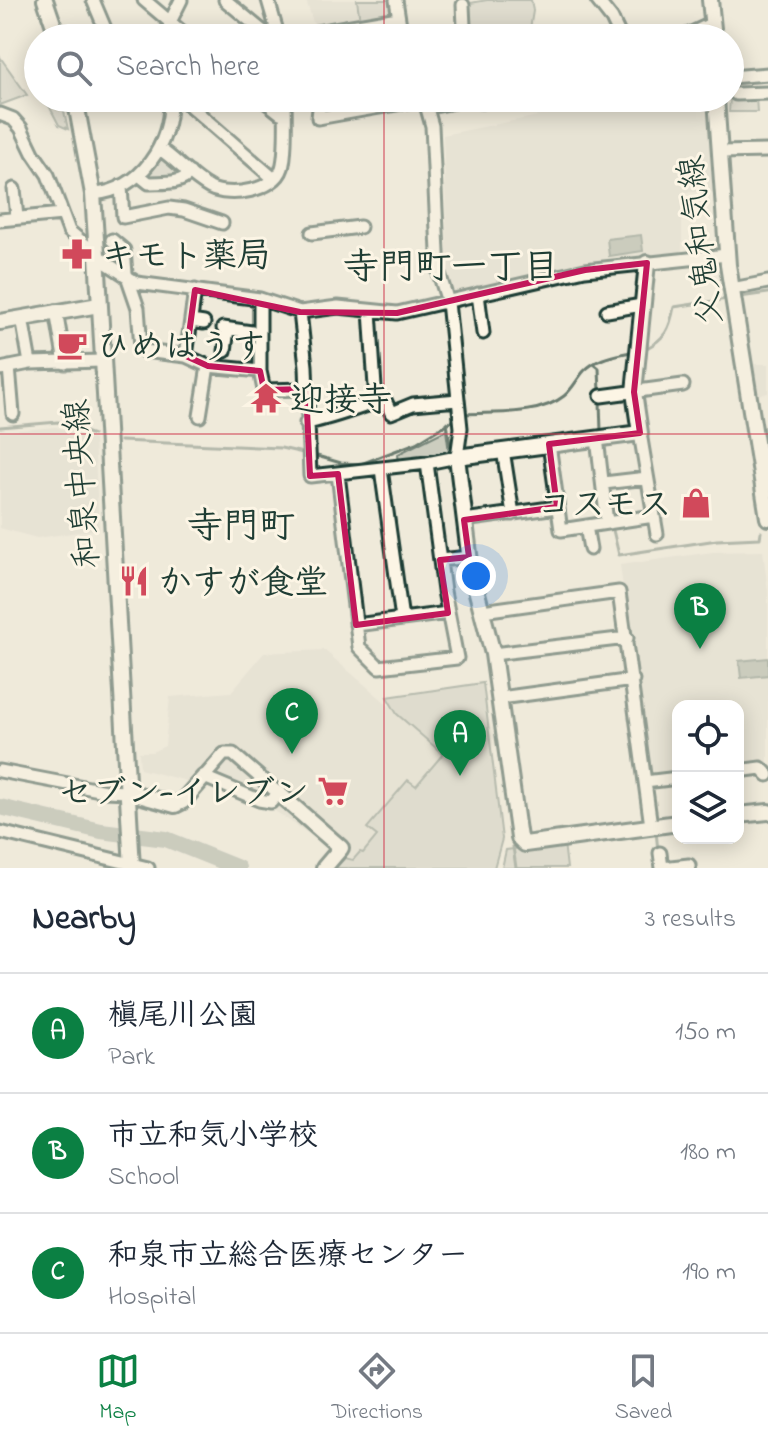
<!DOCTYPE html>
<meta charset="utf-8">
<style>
:root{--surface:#fff;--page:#f2f2f3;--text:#1f2937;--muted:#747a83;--line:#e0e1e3;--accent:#0b8043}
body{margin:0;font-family:"Indie Flower","Klee One",sans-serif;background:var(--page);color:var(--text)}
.controls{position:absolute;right:24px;bottom:24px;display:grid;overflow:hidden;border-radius:16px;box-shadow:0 4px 20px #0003}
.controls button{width:72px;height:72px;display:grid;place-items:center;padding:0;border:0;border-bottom:2px solid var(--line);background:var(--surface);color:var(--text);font:40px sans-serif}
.you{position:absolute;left:476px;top:576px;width:28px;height:28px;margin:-20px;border:6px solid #fff;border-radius:50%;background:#1a73e8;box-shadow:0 0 0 12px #1a73e833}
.badge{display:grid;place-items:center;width:52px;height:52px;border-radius:50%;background:var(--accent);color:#fff;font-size:26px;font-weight:700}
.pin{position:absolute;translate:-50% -66px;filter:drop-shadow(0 2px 4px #0008)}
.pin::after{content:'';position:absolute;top:42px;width:28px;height:24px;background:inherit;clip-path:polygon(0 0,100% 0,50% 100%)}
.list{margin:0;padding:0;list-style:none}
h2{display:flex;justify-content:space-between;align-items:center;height:104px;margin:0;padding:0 32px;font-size:34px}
h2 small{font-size:26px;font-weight:400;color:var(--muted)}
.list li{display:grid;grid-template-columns:52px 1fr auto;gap:24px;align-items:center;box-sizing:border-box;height:120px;padding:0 32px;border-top:2px solid var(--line)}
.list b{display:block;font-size:30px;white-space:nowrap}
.list p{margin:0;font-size:26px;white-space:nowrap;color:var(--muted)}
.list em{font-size:26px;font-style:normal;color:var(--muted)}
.icon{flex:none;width:44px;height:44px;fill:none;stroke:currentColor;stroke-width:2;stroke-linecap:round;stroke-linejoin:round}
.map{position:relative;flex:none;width:768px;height:868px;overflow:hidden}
.search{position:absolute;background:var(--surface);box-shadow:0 4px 20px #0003;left:24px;right:24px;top:24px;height:88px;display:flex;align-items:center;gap:20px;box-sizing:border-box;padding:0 28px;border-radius:44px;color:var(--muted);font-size:30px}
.sheet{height:464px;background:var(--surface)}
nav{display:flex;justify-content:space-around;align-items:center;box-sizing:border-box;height:112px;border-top:2px solid var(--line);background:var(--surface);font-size:22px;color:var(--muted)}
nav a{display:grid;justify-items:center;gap:4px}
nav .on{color:var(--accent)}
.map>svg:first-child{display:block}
</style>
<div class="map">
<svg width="768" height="868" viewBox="0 0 768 868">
<rect width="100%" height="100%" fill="#efeada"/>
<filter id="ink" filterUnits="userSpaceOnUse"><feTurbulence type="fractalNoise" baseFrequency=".0125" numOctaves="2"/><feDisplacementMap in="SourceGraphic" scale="16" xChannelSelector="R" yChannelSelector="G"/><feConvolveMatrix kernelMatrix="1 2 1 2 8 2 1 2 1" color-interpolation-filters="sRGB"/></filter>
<g filter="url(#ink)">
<!-- built -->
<path fill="#dedbcc" d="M306,0H357L360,21L315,28Z
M582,98H709L707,104L713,192H682V252L590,262L454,294L451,291L448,269L443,135L563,111Z
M752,364H768V393L758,395Z
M56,427L94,440L99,529L37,538L0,528V432Z
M763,551L768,592V762L738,766V706H678V774L652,777L649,774L620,565L713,552Z
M324,650L448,756L362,858H345L275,811L187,781L140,769L139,752H152L165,746L170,697L231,692L264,653Z"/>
<!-- green -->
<path fill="#cccdbf" stroke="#76857a" stroke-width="2" d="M357,0H391L392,11L388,17L360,21Z
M487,0H531L533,11L529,35L524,38H496L494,34L484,38H469L465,4Z
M0,57L27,95L0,105Z
M756,97L757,112H729L730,98Z
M45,98H61L68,129L59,125Z
M164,156L183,172L182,176L154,181L147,175Z
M446,430L449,452L399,463L398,454Z
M483,683L502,839L494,868H335L345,858L353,860L360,852L363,853L377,836L367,828L408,780L416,786L443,754L397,714L387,697Z
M564,843L567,868H502L506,850Z"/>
<!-- water -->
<path fill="#9fa89a" stroke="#6c7d71" stroke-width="2" d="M641,235L643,251L609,256L607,239Z
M768,658V675L741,678L739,661Z"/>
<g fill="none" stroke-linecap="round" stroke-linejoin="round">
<!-- stream -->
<path stroke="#6c7d71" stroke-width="3" d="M740,297L768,293
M645,349C665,339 670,329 674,307L727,299
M594,364L599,368L600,393
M600,401L601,432
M465,414C495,412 539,416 564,396C572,390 577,379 584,371C597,358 613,356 630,352
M447,422L451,453
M0,427L58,422L93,435
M120,441L281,448L303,453
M317,456L341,463L361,464L416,443L457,418
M612,526L619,555L717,540L760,538L761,532
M507,804L516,868
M656,831L658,851"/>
<!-- river -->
<path stroke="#9fa89a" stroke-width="16" d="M0,807L101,831L166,839L238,868"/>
<!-- street casing -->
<g stroke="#1f3d34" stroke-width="17">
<path id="street" d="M93,0L109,38
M144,0L189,38
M225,0L271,38L278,35
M268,0L279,38
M396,0L402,38
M597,0L612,19L621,38
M463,5L464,26L468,38
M168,38L170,22L181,0
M318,38L317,32L398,18
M417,38L444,33
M681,38L713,23
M730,77L768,74
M736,94L768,93
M181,98L274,179
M261,98L280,113H285
M320,98L318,118L425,99
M429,107L465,100L482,102L500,98
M0,114L13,119L21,128L33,153L48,175L69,231L108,264L137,283L260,299L300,312L338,307L397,313L585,270L727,255
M160,149C177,161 192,178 210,188C229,198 275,191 282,168C287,152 285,115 285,98
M719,152L768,151
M139,175L149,183C163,182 180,185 190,173
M121,186L123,217L169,208L184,210L222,223
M14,189L17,217
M93,194C141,191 172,143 170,98
M0,220L62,214
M312,233L360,227
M112,240L124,250L126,273L138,308L141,347L144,351L186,356L208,366L260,371V299
M732,289L768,282
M478,294L483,333
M56,311L65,363
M370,311L376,402
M607,311L642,305
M300,312L306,366L310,476L427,463L457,457L461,428L448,302L439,273L432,126L424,98
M22,318L30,363
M191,321L204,323
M223,328L259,333
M225,351L228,329
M186,356L195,290
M9,367L13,414
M0,369L30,363L102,361
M260,371L264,390L306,389
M601,396L683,385
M200,416L208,366
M306,423C334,418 358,407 385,400L391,413L413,404L458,400
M640,433L657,534
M549,444L561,530L607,523L597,438
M503,450L513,514
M381,469L402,619
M338,474L359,647L379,667L457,658L444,591L427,463
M604,483L647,478
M464,520L557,507
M607,523L654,516
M586,526L590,549
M440,560L469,557
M482,611L619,592L651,826
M356,625L448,613
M493,654L627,638
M500,698L633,680
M224,754H233L278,793L271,802L259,800L204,777Z
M0,771L105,791L128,792
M738,771L761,768L768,775
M645,782L678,778
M0,832L148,868
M660,853L662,868L689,865V868"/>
</g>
<!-- secondary casing -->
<g stroke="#1f3d34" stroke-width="20">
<path id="secondary" d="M45,0L58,38
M710,0L714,38
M75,98L93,194L97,254L132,868
M716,98L728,265L768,518
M647,263L634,392L640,433L457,457L471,570L493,654L519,838L525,844L678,823
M0,322L99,305
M128,792L175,805L183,801L204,777
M278,793L341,848L324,868
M738,815L768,812"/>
</g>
<!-- street -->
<use href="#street" stroke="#fcf5e5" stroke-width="11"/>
<!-- secondary -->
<use href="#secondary" stroke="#fcf5e5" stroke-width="14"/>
</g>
</g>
<!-- marked area -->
<path d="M0 0H768V868H0ZM647,263L634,392L640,433L549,444L557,507L464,520L469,557L440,560L448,613L356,625L338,474L310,476L306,389L264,390L260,371L208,366L186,356L195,290L300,312L397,313L585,270Z" fill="#efeada" fill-opacity=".55" fill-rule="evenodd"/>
<path fill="none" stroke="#c2185b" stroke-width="6" stroke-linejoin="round" d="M647,263L634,392L640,433L549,444L557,507L464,520L469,557L440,560L448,613L356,625L338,474L310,476L306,389L264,390L260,371L208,366L186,356L195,290L300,312L397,313L585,270Z"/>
<!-- grid -->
<path fill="none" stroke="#d1495b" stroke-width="2" stroke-opacity="0.55" d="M384,0V38M384,98V868M0,434H768"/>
<!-- icons -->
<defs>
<g id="pharmacy-bare" transform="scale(2.4)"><path d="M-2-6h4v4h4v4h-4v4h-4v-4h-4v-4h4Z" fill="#d1495b" stroke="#fcf5e5" stroke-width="2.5" paint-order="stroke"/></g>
<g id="cafe-bare" transform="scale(2.4)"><path d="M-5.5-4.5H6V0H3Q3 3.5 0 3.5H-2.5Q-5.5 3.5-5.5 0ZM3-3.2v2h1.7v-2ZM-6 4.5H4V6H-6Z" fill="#d1495b" stroke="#fcf5e5" stroke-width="2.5" paint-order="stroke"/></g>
<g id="temple-bare" transform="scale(2.4)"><path d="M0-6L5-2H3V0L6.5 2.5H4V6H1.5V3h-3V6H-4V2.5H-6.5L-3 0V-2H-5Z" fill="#d1495b" stroke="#fcf5e5" stroke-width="2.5" paint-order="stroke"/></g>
<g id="shop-bare" transform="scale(2.4)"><path d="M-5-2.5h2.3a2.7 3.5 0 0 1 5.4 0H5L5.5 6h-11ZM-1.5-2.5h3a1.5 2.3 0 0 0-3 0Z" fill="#d1495b" stroke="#fcf5e5" stroke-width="2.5" paint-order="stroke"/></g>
<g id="restaurant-bare" transform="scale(2.4)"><path d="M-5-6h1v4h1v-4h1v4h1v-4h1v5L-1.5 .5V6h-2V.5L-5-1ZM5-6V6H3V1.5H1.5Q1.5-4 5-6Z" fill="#d1495b" stroke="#fcf5e5" stroke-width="2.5" paint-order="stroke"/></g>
<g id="supermarket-bare" transform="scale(2.4)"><path d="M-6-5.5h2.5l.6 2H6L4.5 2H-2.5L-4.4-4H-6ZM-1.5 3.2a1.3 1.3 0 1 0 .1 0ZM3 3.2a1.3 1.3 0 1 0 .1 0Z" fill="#d1495b" stroke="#fcf5e5" stroke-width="2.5" paint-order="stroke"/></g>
</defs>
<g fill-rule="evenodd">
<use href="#pharmacy-bare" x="77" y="254"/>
<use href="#cafe-bare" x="72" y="345"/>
<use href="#temple-bare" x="266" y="398"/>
<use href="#shop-bare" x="696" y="503"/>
<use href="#restaurant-bare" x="134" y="581"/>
<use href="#supermarket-bare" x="333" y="791"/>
</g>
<g text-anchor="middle" stroke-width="6" stroke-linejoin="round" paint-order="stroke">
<!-- street labels -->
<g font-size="34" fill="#1f3d34" stroke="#fcf5e5">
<text transform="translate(699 240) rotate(-97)" y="12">父鬼和気線</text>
<text transform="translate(80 484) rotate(-94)" y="12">和泉中央線</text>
</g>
<!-- poi labels -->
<g font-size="34" font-weight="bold" fill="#1f3d34" stroke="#fcf5e5" text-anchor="start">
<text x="101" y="266">キモト薬局</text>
<text x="96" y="357">ひめはうす</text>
<text x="290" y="410">迎接寺</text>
<text x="672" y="515" text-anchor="end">コスモス</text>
<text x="158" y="593">かすが食堂</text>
<text x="309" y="803" text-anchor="end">セブン-イレブン</text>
</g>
<!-- neighbourhood labels -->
<g font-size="36" font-weight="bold" fill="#1f3d34" stroke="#fcf5e5">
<text x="451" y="278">寺門町一丁目</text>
<text x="241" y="537">寺門町</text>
</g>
</g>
</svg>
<div class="controls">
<button><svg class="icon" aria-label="locate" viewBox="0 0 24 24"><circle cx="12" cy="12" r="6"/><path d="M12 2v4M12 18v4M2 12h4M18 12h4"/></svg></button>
<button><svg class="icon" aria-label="layers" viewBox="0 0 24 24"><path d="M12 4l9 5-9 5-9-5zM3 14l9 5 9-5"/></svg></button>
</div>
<div class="you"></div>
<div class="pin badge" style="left:460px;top:776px">A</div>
<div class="pin badge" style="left:700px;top:649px">B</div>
<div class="pin badge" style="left:292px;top:754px">C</div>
<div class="search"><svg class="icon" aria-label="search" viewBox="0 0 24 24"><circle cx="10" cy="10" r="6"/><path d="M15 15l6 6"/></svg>Search here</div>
</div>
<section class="sheet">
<h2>Nearby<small>3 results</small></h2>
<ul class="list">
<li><span class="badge">A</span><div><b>槇尾川公園</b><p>Park</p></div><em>150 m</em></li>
<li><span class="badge">B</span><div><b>市立和気小学校</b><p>School</p></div><em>180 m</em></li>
<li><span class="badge">C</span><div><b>和泉市立総合医療センター</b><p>Hospital</p></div><em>190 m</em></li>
</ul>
</section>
<nav>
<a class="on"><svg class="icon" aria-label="map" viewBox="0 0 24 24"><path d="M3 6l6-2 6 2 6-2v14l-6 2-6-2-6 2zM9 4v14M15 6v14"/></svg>Map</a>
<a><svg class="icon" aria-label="directions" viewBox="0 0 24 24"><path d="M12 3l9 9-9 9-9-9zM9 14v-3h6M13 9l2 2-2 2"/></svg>Directions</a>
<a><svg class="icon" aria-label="saved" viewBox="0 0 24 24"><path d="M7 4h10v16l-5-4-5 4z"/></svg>Saved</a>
</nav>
